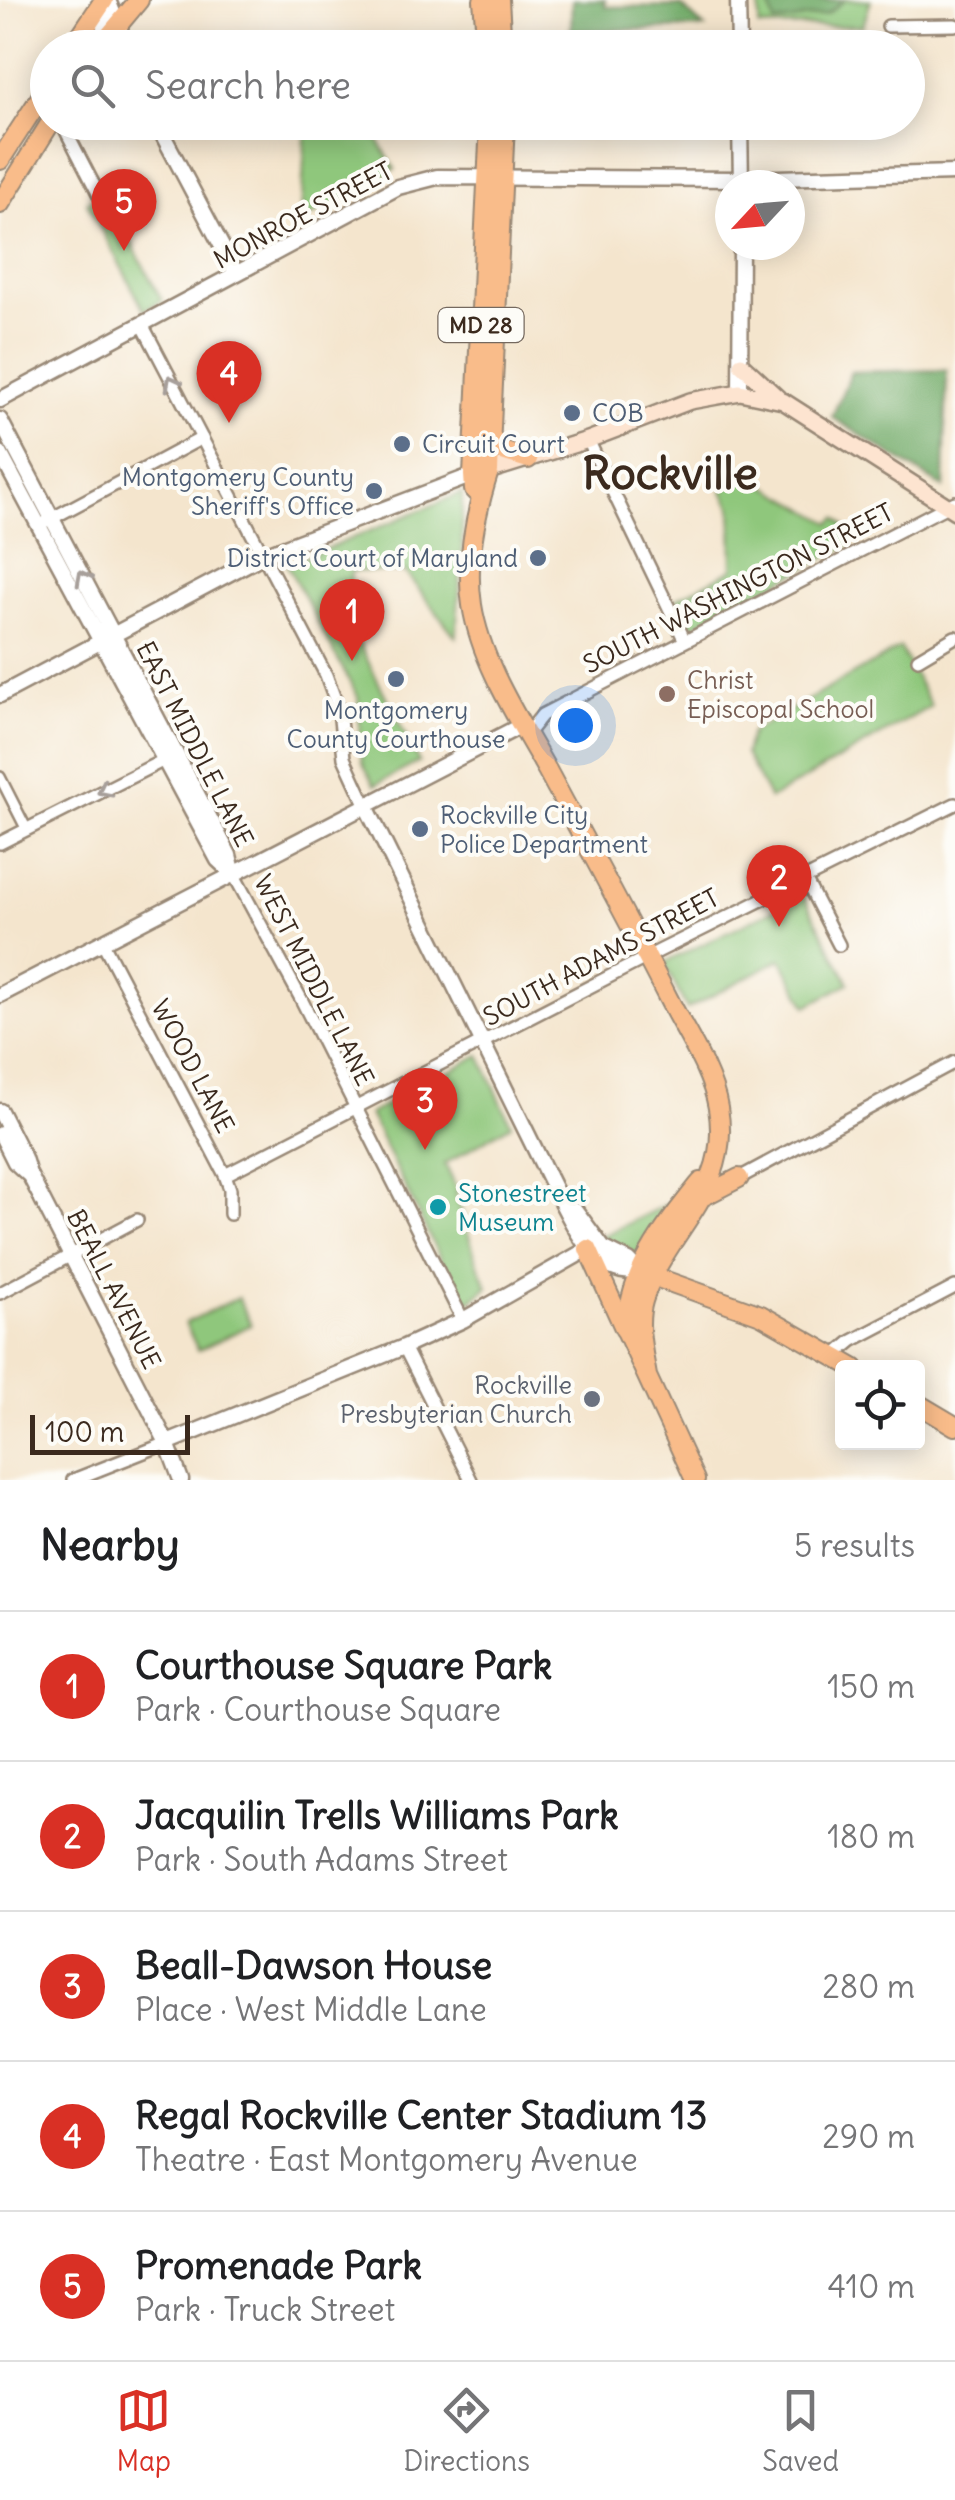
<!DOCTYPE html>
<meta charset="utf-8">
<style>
:root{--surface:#fff;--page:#f6f6f6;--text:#202124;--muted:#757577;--line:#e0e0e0;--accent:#d93025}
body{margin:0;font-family:Delius,sans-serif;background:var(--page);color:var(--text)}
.controls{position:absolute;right:30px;bottom:30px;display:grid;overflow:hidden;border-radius:10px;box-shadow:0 5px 25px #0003}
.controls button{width:90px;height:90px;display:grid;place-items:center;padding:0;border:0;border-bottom:2px solid var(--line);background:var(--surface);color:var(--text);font:50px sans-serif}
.compass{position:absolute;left:715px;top:170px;width:90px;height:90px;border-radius:50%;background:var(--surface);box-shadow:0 5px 25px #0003;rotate:244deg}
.scale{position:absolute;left:30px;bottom:25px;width:160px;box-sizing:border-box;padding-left:10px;border:5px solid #3b2a1e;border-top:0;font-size:28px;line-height:35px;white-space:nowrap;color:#3b2a1e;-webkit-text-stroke:8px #fdfcf7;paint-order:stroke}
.you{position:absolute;left:575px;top:725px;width:35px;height:35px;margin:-25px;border:8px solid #fff;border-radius:50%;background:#1a73e8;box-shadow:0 0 0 15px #1a73e833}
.badge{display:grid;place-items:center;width:65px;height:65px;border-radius:50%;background:var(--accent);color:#fff;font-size:32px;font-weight:700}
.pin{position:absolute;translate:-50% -82px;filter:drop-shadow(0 2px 5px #0008)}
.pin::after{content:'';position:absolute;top:52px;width:35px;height:30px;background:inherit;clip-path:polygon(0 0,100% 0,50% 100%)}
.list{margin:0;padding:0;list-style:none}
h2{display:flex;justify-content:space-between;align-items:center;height:130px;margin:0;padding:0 40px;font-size:42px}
h2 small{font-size:32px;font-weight:400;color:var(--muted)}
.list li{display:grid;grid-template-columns:65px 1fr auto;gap:30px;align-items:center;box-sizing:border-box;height:150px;padding:0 40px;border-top:2px solid var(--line)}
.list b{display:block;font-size:38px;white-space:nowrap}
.list p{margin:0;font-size:32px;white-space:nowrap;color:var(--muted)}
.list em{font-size:32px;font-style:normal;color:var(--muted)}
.icon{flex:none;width:55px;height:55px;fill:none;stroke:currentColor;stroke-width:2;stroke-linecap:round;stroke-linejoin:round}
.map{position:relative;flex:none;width:955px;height:1480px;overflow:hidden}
.search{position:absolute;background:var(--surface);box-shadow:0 5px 25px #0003;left:30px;right:30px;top:30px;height:110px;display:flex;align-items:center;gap:25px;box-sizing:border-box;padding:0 35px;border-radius:55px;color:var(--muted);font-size:38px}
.sheet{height:880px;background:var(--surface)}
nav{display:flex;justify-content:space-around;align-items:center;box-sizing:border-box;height:140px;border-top:2px solid var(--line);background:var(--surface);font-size:28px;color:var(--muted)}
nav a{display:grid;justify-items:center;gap:5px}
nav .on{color:var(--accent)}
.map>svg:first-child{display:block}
</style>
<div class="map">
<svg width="955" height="1480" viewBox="0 0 955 1480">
<rect width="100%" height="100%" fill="#fdfcf7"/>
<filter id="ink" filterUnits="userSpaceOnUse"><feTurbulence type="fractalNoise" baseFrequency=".01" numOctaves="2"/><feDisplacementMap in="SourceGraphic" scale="20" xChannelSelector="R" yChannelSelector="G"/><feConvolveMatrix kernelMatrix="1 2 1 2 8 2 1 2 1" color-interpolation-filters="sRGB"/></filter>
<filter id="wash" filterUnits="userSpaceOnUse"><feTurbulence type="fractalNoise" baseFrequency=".0048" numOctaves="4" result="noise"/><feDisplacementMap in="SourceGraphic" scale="40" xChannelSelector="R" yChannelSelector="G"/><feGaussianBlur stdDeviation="2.25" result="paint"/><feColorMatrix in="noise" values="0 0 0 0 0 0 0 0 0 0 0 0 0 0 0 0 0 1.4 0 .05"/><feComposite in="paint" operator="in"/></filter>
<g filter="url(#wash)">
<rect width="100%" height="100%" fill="#f4e5cd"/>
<!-- green -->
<path fill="#8fc77b" stroke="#65784c" stroke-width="2.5" d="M760,0H871L863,26L759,27Z
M306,123H368L395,169L305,219L301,217Z
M105,193L162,301L144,310L87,202Z
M749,476L831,523L837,518C844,524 853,535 852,544L691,627L676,599L733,569L732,508L722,490Z
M462,493V554L456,637L405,572L351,571L350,602L353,608L344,614L419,762L375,785L362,762L358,697L287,565Z
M900,648L931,706L770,799L745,754L751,732Z
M803,895L849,983L807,1006L781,959L687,1009L664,963Z
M480,1055L511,1124L445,1164L458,1192L455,1194C468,1225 472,1257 488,1286L464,1307L369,1114Z
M681,1197L639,1253L627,1254L601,1237Z
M238,1298L251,1325L198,1350L185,1323Z"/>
<!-- forest -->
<path fill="#73ac6b" stroke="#576b44" stroke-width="2.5" d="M572,0H605V7L681,6L705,28L571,31Z
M772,0H845L827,14L775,23L769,3Z
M947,370L944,488L832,417L851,372Z"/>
</g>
<g filter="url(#ink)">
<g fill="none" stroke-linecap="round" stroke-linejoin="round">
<!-- pedestrian casing -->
<g stroke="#988876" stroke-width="14">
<path id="pedestrian" d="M0,777L27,830"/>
</g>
<!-- minor casing -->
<g stroke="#988876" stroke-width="16">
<path id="minor" d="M888,26L955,25
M58,122L64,127L99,195
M143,326L326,675L339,710L344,758L366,806
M588,440L685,641
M47,521L202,438
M918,659L955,637
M527,734L542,715L955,502
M0,843L172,756
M234,875L300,997L463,1320
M804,877L839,945
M103,943L225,1175L230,1189V1214
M225,1175L659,951L955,804
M739,1178L955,1062
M0,1293L137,1220
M404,1347L471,1480
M834,1356L852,1341L955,1287
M73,1480L167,1443"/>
</g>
<!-- tertiary casing -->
<g stroke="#988876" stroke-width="19">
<path id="tertiary" d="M108,0L127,48
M738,0L739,48
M97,8L112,48
M156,122L236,273
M740,122L741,184
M740,392L741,245
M0,400L398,187L437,177L742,179L955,173
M0,420L216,830L229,855L234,875
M0,453L218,860L233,874
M0,695L264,555L473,475
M366,806L557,1194C575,1226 594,1278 639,1271
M0,995L522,725
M0,1111L24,1158L29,1174L167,1443L181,1480
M1,1134L15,1162L28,1174
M575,1210L603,1248L629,1261L639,1271
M167,1443L404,1347L463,1320L588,1249"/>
</g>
<!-- secondary casing -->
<g stroke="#988876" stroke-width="20">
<path id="secondary" d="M741,364L779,399
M482,473L588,440L690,401L740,392L783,401L955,511"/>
</g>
<!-- primary casing -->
<g stroke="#988876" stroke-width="22">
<path id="primary" d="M483,0L487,48
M499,0L502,48
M72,48L104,0
M99,48L139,0
M505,122L489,471C476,512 465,561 472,605C481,663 519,720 547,770C588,846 629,922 668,998C685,1032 712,1071 718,1108C733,1192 664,1230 643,1301C636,1325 643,1352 647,1376
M0,160L48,86
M0,204L51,122
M490,436L502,451L528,459
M479,495L474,490L473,475L490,122
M704,1196L739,1178
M588,1249L625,1330
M644,1273L761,1315L854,1368
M918,1404L955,1426
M695,1480L627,1333C627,1273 665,1227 701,1182"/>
</g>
<!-- pedestrian -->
<use href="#pedestrian" stroke="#fff" stroke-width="9"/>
<!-- minor -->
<use href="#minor" stroke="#fff" stroke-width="11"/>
<!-- tertiary -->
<use href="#tertiary" stroke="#fff" stroke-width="14"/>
<!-- secondary -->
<use href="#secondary" stroke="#fde4d0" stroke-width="15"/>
<!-- primary -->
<use href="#primary" stroke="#f9bc8a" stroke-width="18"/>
</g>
<!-- one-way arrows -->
<defs><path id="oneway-chevron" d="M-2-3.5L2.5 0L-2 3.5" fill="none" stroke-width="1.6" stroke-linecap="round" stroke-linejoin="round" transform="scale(2.5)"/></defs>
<g stroke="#a79f9a">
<use href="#oneway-chevron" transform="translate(172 382) rotate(-118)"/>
<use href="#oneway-chevron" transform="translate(83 577) rotate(-118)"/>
<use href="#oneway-chevron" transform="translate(104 790) rotate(153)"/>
</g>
</g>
<!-- markers -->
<g fill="#5c6f8a" stroke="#fdfcf7" stroke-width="4">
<circle cx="572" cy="413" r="10"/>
<circle cx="402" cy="444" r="10"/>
<circle cx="374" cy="491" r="10"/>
<circle cx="538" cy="558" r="10"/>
<circle cx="396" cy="679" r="10"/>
<circle cx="420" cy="829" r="10"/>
</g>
<circle fill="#8d6e63" stroke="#fdfcf7" stroke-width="4" cx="667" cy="694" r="10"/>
<circle fill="#0f9aa8" stroke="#fdfcf7" stroke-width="4" cx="438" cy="1207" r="10"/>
<circle fill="#6b7280" stroke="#fdfcf7" stroke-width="4" cx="592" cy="1399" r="10"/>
<g text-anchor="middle" stroke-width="8" stroke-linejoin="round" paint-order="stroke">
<!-- shield labels -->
<rect fill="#fdfcf7" stroke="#75695f" stroke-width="2.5" x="438.5" y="308" width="85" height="34" rx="8"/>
<g font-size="22" font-weight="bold" fill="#3b2a1e">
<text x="481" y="333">MD 28</text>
</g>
<!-- street labels -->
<g font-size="25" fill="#3b2a1e" stroke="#fdfcf7">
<text transform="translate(303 215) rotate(-28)" y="9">MONROE STREET</text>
<text transform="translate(738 588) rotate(-27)" y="9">SOUTH WASHINGTON STREET</text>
<text transform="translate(195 744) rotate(63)" y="9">EAST MIDDLE LANE</text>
<text transform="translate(601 957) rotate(-28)" y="9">SOUTH ADAMS STREET</text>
<text transform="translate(314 980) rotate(63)" y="9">WEST MIDDLE LANE</text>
<text transform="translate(193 1066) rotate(62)" y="9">WOOD LANE</text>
<text transform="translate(114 1289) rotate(63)" y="9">BEALL AVENUE</text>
</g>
<!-- service labels -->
<g font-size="25" fill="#4e5e75" stroke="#fdfcf7" text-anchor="start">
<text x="592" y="422">COB</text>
<text x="422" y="453">Circuit Court</text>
<text x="354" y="486" text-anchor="end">Montgomery County<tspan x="354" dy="29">Sheriff's Office</tspan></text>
<text x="518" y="567" text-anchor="end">District Court of Maryland</text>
<text x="396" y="719" text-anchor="middle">Montgomery<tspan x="396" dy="29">County Courthouse</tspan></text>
<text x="440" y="824">Rockville City<tspan x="440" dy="29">Police Department</tspan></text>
</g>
<!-- education labels -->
<g font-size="25" fill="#785e54" stroke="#fdfcf7" text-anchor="start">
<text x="687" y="689">Christ<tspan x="687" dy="29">Episcopal School</tspan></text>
</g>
<!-- culture labels -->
<g font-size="25" fill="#0d838f" stroke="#fdfcf7" text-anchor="start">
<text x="458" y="1202">Stonestreet<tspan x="458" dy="29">Museum</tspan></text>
</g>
<!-- worship labels -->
<g font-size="25" fill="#5b616d" stroke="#fdfcf7" text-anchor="end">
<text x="572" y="1394">Rockville<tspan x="572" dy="29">Presbyterian Church</tspan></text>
</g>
<!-- town labels -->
<g font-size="45" font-weight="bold" fill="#3b2a1e" stroke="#fdfcf7">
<text x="670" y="489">Rockville</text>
</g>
</g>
</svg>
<div class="controls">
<button><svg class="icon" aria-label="locate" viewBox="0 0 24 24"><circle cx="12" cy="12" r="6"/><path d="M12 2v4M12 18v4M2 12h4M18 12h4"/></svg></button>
</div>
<svg class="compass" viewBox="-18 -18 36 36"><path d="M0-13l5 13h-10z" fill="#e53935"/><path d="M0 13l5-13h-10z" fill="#757577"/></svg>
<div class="scale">100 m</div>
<div class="you"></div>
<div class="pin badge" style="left:352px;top:661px">1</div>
<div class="pin badge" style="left:779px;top:927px">2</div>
<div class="pin badge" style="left:425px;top:1150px">3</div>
<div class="pin badge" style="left:229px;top:423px">4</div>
<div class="pin badge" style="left:124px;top:251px">5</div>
<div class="search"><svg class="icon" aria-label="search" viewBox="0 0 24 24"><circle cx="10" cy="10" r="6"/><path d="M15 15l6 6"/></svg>Search here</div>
</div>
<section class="sheet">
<h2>Nearby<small>5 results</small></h2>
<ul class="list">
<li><span class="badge">1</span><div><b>Courthouse Square Park</b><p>Park · Courthouse Square</p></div><em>150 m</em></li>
<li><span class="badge">2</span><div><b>Jacquilin Trells Williams Park</b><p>Park · South Adams Street</p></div><em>180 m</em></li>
<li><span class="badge">3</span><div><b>Beall-Dawson House</b><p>Place · West Middle Lane</p></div><em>280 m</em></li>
<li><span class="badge">4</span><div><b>Regal Rockville Center Stadium 13</b><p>Theatre · East Montgomery Avenue</p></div><em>290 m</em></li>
<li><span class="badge">5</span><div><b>Promenade Park</b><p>Park · Truck Street</p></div><em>410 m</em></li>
</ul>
</section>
<nav>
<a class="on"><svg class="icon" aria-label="map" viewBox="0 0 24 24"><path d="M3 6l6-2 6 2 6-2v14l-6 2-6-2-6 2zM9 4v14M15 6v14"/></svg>Map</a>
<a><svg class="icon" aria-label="directions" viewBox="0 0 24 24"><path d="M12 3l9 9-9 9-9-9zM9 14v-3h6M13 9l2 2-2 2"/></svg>Directions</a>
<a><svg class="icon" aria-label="saved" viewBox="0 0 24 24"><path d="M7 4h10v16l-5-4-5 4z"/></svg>Saved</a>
</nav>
